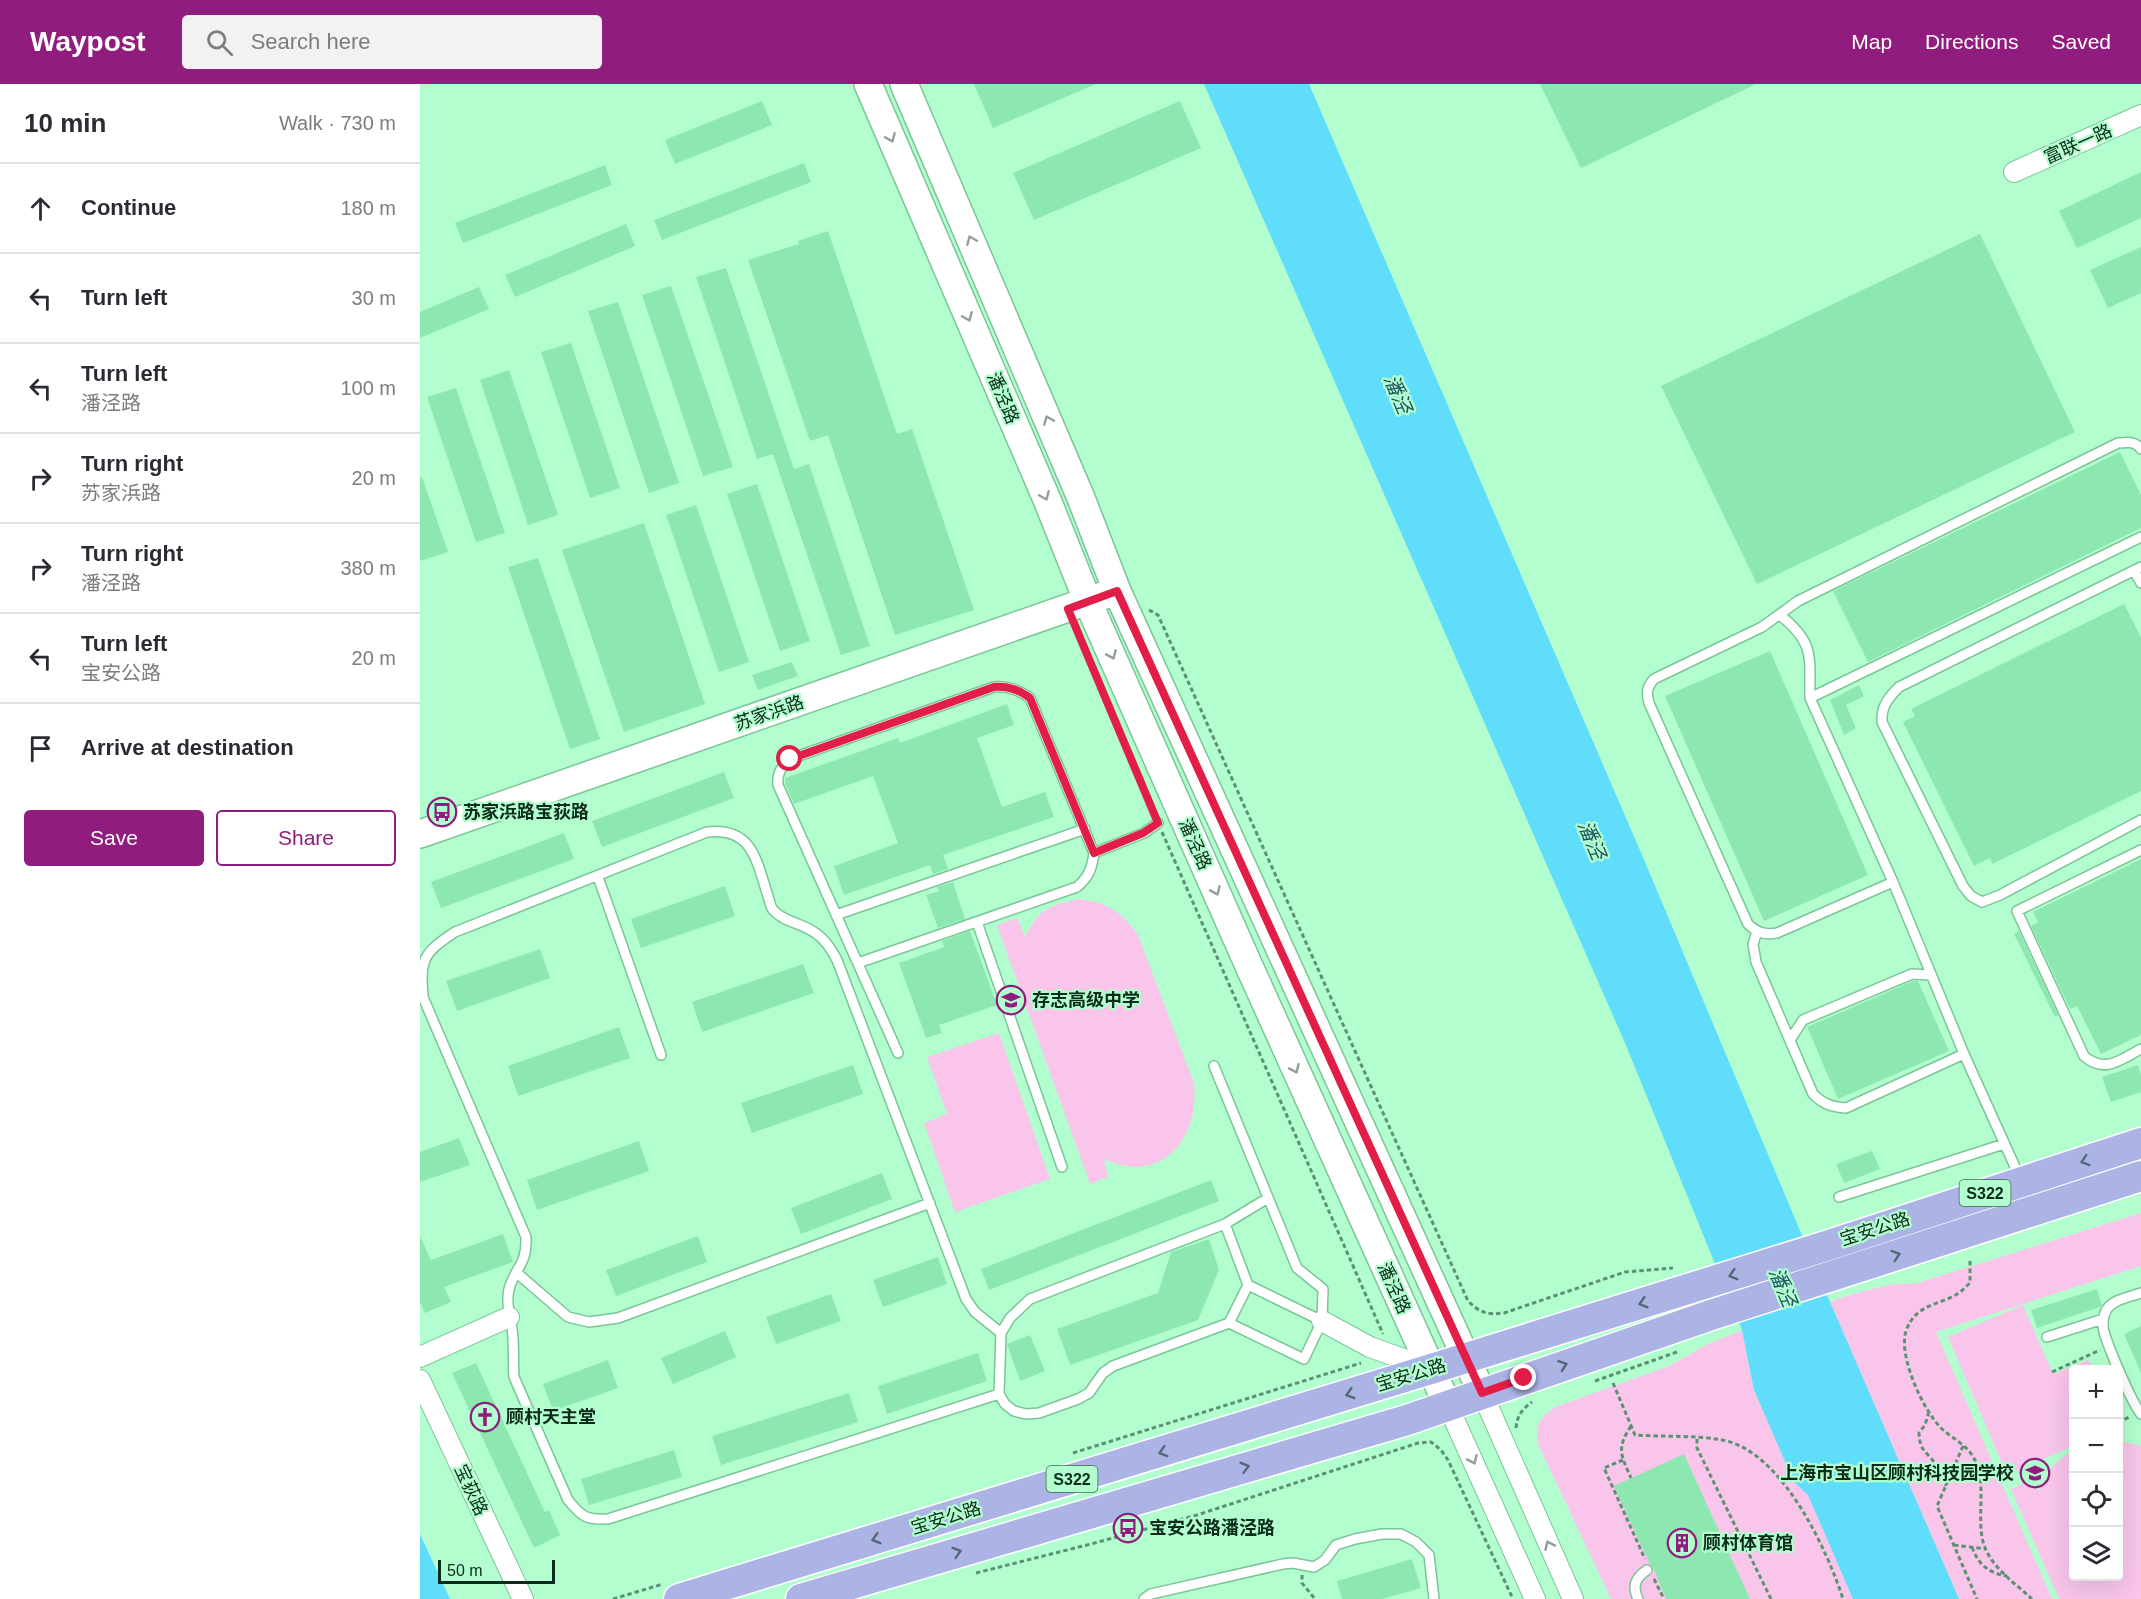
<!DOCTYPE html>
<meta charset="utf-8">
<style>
:root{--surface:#fff;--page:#f2f2f3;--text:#2b2b33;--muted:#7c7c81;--line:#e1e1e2;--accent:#901d7d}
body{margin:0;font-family:Arial,"Noto Sans SC",sans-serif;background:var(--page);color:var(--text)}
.controls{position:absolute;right:18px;bottom:18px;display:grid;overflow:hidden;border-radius:6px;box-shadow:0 6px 24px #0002}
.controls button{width:54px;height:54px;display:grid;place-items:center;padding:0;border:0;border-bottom:2px solid var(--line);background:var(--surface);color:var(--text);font:30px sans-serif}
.scale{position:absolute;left:18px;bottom:15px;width:117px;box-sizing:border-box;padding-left:6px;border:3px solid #0c2b1a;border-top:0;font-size:16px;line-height:21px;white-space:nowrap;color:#0c2b1a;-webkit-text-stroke:4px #b2fece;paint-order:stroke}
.stop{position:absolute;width:18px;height:18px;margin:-14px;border:4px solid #e11d48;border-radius:50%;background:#fff}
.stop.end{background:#e11d48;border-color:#fff;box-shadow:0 2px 6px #0008}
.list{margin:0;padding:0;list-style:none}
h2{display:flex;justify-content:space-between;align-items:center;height:78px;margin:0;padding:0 24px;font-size:26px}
h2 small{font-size:20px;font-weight:400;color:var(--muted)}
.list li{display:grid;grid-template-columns:39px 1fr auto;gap:18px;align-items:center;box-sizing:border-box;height:90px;padding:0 24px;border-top:2px solid var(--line)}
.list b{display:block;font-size:22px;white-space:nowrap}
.list p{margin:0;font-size:20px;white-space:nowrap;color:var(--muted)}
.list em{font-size:20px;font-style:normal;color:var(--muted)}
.actions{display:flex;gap:12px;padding:18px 24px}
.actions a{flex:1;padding:14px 0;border:2px solid var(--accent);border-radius:6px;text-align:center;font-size:21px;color:var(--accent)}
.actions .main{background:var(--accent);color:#fff}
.icon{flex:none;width:33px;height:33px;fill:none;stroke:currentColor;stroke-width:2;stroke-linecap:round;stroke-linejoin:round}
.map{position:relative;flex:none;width:1721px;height:1515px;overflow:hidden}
header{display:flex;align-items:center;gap:36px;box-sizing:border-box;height:84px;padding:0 30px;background:var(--accent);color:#fff}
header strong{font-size:28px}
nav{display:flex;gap:33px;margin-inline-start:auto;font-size:21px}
.search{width:420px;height:54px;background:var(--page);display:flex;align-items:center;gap:15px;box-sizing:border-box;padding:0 21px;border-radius:6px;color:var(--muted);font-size:22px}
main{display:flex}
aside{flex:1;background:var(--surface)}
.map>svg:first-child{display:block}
</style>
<header>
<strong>Waypost</strong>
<div class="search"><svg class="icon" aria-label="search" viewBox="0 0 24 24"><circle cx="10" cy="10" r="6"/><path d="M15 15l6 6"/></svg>Search here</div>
<nav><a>Map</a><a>Directions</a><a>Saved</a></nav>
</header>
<main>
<aside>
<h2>10 min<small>Walk · 730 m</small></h2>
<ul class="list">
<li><svg class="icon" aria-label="ahead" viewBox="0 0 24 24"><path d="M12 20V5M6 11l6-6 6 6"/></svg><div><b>Continue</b></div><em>180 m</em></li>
<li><svg class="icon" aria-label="left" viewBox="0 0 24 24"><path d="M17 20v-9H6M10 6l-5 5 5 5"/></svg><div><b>Turn left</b></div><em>30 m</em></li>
<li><svg class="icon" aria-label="left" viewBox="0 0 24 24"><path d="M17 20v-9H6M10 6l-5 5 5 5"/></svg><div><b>Turn left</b><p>潘泾路</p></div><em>100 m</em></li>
<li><svg class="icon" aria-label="right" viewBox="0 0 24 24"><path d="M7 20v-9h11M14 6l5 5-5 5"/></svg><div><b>Turn right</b><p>苏家浜路</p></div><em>20 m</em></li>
<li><svg class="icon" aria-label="right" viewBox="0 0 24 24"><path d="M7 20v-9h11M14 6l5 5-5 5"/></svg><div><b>Turn right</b><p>潘泾路</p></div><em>380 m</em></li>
<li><svg class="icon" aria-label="left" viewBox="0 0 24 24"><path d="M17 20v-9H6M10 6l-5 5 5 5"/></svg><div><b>Turn left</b><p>宝安公路</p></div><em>20 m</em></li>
<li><svg class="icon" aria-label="arrive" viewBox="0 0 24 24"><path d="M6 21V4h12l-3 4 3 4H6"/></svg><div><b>Arrive at destination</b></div></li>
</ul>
<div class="actions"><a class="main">Save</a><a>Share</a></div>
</aside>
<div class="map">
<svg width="1721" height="1515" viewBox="0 0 1721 1515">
<rect width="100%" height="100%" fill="#b2fece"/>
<!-- green -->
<path fill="#f9c5eb" d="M659,815C688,819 701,827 718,851L774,999C780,1055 741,1102 684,1075L688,1093L670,1100L577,841L597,834L605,853C620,824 628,822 659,815Z
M579,949L630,1095L535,1128L504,1039L527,1030L507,973Z
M1721,1129V1182L1516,1248L1632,1515H1539L1410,1218C1431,1210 1473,1197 1494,1200Z
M1603,1221L1633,1290L1668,1276L1673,1285L1654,1286L1653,1362L1587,1391L1528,1253Z
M1322,1246L1334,1306L1374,1398L1388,1411L1433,1515H1191L1118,1360C1115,1340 1119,1335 1135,1323L1249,1282L1286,1261Z
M1699,1357L1721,1362V1515H1639L1591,1405L1614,1395L1620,1408C1625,1388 1636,1376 1653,1367L1654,1492H1698Z"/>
<!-- water -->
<path fill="#5fddfb" d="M784,0H889L1225,778L1410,1218L1539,1515H1433L1388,1411L1374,1398L1334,1306L1322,1246L1205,959Z
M0,1450L30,1515H0Z"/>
<!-- building -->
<path fill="#8ce8b0" d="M554,0H676L573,44Z
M1120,0H1336L1161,84Z
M342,17L352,41L255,80L245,56Z
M760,17L781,64L614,136L593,89Z
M384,79L391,98L242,156L234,136Z
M185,81L192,101L43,159L35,139Z
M1721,88V134L1657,164L1639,127Z
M206,140L215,162L95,213L85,191Z
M408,147L477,350L492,345L554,526L475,551L408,351L390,357L328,176L379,160L378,157Z
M1560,150L1655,348L1337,500L1241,302Z
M1721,163V209L1688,224L1670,186Z
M306,184L374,385L389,380L450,562L421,571L353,370L337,375L276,193Z
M251,202L313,383L283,392L222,211Z
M59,203L69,225L0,254V228Z
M198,218L259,399L229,409L168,227Z
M151,259L200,404L170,414L121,268Z
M89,286L138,431L108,441L60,296Z
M36,304L85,449L56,458L7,313Z
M1700,368L1721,411V444L1448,578L1413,507Z
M0,393H2L28,468L0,477Z
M337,400L390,557L360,567L307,410Z
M276,421L329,578L299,588L246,431Z
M224,439L285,620L204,648L142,466Z
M118,474L180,655L150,665L88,483Z
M1704,520L1721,553V707L1572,780L1570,774L1554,782L1483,638L1495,632L1491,625Z
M1350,567L1448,791L1344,837L1245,612Z
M372,578L378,592L338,606L332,591Z
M1439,601L1444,612L1426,621L1436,644L1424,651L1410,616Z
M587,620L594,641L557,654L582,723L625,708L634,733L523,771L528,785L513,790L510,781L424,811L414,782L478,759L453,692L374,720L365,699V694L478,654L480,659Z
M304,688L314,714L182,763L172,737Z
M144,749L154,775L21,824L11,798Z
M1721,775V951L1681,970L1657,922L1650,925L1611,842L1618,838L1613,828Z
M533,798L545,835L518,844L506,811L519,807L517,803Z
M305,802L315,832L221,864L211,835Z
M550,847L577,921L519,941L522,949L506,954L479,879L524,863L522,857Z
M1599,847L1638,931L1635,933L1594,850Z
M120,865L130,894L37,927L26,897Z
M383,880L394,909L282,948L272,918Z
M1493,897H1498L1529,967L1418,1015L1387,943Z
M199,943L210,974L98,1012L88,982Z
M433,981L443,1010L332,1049L321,1019Z
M1718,981L1721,991V1008L1691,1018L1682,993Z
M39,1054L50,1081L0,1098V1068Z
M219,1057L229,1087L117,1126L107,1096Z
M1452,1067L1460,1085L1424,1099L1416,1080Z
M462,1089L472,1115L381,1150L371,1124Z
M791,1096L799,1117L569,1206L561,1185Z
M83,1150L93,1178L24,1203L31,1218L5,1229L0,1218V1152L11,1176Z
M278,1152L287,1178L196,1212L186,1186Z
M789,1155L799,1186L778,1236L650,1281L637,1245L738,1209L751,1168Z
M518,1173L527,1200L463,1223L453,1196Z
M1677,1205L1682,1221L1680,1223L1617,1244L1611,1226Z
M411,1210L421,1237L356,1260L346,1233Z
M1721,1242V1289L1704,1250Z
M305,1247L316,1273L253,1300L241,1274Z
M610,1251L625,1287L600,1297L587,1260Z
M558,1269L567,1297L467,1330L458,1302Z
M188,1276L198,1304L133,1327L123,1300Z
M56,1279L125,1428L129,1426L140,1451L114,1464L32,1289Z
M429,1309L438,1338L301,1381L292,1352Z
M254,1366L262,1393L169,1421L161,1395Z
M1264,1370L1330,1515H1246L1233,1483L1230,1480L1194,1402Z
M992,1475L1001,1504L962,1515H922L917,1497Z"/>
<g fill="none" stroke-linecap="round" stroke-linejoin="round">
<!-- lane casing -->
<g stroke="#7bc598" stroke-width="12">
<path id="lane" d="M1721,483L1479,603C1468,614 1461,623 1462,638L1543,802L1551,812L1562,818L1580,811L1721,736
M1714,487L1721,499
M1360,531C1396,560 1389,573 1390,614
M1721,766L1597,827L1664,972C1685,990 1700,976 1721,965
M674,769L724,749L738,739
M178,793L241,971
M1473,798L1357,849C1344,851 1338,849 1328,840L1229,619C1226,608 1227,603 1234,595L1342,543L1378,517L1698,359C1707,358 1715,357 1721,365
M416,831L665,745
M557,838L642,1083
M1337,847L1333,860L1336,878L1393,1010C1403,1020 1412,1023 1426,1024L1544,970
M438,879L657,803C669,793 672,784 674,769L610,614C599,606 589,602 574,603L370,675C361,684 357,688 358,701L478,969
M1370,956L1383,936L1492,890L1511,891
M794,982L877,1184L903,1205L902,1237
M1600,1094L1544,970L1473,798L1390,614L1721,453
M1419,1113L1584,1060
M805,1140L828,1201L902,1237L884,1275L809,1239L828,1201
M97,1189L148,1233L169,1238L198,1234L510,1119
M1721,1209C1710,1213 1694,1215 1687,1225C1683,1231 1682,1241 1684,1248C1689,1265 1711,1317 1721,1330
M809,1239L693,1282L683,1289L669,1309L658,1315L619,1329L606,1330L594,1327L585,1320L579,1310L581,1249L590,1234L610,1215L805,1140L848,1114
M1627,1253L1683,1235
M579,1310L188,1435C166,1436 162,1433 148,1416L94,1293C93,1281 94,1269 93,1256C93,1238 85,1224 89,1205C95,1183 107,1182 106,1153L3,913C0,875 3,869 35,848L287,748C331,743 336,774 347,809C349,814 350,822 353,826C364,838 381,839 394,848C405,855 411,865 417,876L546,1215L555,1228L581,1249
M724,1515L731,1510L863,1480L873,1479L894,1483L905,1476L916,1461L935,1455L962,1450H981L996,1458L1009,1471L1014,1515
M1218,1515C1212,1502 1215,1494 1227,1486"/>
</g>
<!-- street casing -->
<g stroke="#7bc598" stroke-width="22">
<path id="street" d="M1594,88L1721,31
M902,1237L950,1263L1011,1285
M0,1273L89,1233
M0,1296L103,1515
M1062,1309L1153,1515
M1028,1322L1115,1515"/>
</g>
<!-- secondary casing -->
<g stroke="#7bc598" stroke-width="30">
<path id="secondary" d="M448,0L628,418L668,518L829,882L1028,1322
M484,0L661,414L697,507L1062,1309
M0,750L685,511"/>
</g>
<!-- primary casing -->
<g stroke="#fff" stroke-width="33">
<path id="primary" d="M259,1515L1011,1285L1409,1161L1721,1059
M381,1515L987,1336L1291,1231L1721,1092"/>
</g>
<!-- path -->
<path stroke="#5c9171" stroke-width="3" stroke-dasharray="4.5 3" stroke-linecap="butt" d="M729,526L738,531L1048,1217C1060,1229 1067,1231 1084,1229L1205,1188L1253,1184
M690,624L733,728
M742,748L963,1250
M1550,1177V1199C1546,1202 1543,1206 1540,1208C1521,1222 1496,1218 1486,1247C1478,1272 1503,1326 1521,1344C1530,1353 1544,1359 1552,1371C1569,1397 1555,1433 1564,1461C1572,1484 1595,1499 1612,1515
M1632,1288L1680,1266
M1175,1297L1257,1268
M1193,1299L1215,1351C1242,1353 1276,1351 1302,1356C1361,1366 1407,1465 1423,1515
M1509,1328L1505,1341L1499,1349C1500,1367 1505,1366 1515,1379C1520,1385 1522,1394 1526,1402
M1698,1339L1709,1333
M1211,1342C1196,1365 1201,1371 1211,1394
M1096,1344C1097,1332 1102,1325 1112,1318
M1277,1355V1364L1351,1515
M1543,1362L1517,1422L1557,1515
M653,1369L941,1279
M1203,1376L1184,1384L1225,1475
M1534,1461L1566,1465
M1552,1463C1558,1480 1568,1489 1587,1492
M556,1489L671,1460L777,1431L998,1359L1011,1358L1021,1366L1028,1376L1093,1515
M882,1491V1499L895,1515
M1234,1495L1244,1515
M193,1515L243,1500"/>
<!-- lane -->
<use href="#lane" stroke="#fff" stroke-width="9"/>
<!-- street -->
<use href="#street" stroke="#fff" stroke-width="20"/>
<!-- secondary -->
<use href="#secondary" stroke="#fff" stroke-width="27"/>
<!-- primary -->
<use href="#primary" stroke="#acb3e5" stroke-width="30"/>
</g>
<!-- one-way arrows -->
<defs><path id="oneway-chevron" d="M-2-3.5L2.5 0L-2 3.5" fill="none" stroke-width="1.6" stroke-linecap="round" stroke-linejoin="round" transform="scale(1.5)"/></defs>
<g stroke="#92a098">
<use href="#oneway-chevron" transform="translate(471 54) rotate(67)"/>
<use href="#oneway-chevron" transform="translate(551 156) rotate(-113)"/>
<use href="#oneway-chevron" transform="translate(548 233) rotate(67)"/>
<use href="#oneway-chevron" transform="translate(628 336) rotate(-113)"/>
<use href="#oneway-chevron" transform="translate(625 412) rotate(67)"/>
<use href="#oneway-chevron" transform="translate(692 571) rotate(66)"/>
<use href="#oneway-chevron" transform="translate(796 807) rotate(66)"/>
<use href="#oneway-chevron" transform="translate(875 985) rotate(66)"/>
<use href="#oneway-chevron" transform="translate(1053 1376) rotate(66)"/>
<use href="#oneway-chevron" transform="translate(1129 1461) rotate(-114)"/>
</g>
<g stroke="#546875">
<use href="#oneway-chevron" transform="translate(1665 1077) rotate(162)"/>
<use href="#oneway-chevron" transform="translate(1476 1171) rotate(-18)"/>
<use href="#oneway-chevron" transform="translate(1313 1191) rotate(163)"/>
<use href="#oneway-chevron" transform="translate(1223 1219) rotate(163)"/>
<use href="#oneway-chevron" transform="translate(1143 1281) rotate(-19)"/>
<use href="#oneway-chevron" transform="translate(930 1310) rotate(163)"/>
<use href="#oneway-chevron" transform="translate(743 1368) rotate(163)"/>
<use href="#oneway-chevron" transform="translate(825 1383) rotate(-16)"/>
<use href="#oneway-chevron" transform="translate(456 1455) rotate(163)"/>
<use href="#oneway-chevron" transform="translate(537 1468) rotate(-17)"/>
</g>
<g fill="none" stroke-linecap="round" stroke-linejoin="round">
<!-- route -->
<path stroke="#e11d48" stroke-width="8" d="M370,675L574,603C589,602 599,606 610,614L674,769L723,749L738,739L648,525L697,507L1062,1309L1104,1294"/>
</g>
<!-- icons -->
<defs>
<g id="bus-ring" transform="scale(1.5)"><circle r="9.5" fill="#b2fece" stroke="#901d7d" stroke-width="1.5"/><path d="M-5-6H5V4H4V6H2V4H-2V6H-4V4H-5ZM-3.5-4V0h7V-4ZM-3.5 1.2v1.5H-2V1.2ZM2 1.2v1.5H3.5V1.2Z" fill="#901d7d"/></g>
<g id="school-ring" transform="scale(1.5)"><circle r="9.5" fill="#b2fece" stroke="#901d7d" stroke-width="1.5"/><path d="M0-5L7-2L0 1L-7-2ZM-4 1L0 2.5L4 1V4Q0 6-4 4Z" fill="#901d7d"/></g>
<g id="church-ring" transform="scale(1.5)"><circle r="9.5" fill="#b2fece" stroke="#901d7d" stroke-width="1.5"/><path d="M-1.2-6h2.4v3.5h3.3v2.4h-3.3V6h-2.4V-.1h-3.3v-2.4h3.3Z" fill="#901d7d"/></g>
<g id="building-ring" transform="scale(1.5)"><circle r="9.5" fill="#b2fece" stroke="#901d7d" stroke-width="1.5"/><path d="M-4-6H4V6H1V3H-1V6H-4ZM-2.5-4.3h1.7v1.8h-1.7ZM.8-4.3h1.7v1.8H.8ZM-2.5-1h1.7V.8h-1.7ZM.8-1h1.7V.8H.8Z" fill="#901d7d"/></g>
</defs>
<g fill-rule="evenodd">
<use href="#bus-ring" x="22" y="728"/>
<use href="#school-ring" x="591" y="916"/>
<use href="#church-ring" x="65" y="1333"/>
<use href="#school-ring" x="1615" y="1389"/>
<use href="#bus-ring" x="708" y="1444"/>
<use href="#building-ring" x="1262" y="1459"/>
</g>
<g text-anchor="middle" stroke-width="4.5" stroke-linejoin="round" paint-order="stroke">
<!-- shield labels -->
<g fill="#b2fece" stroke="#3e6a50" stroke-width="1.5">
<rect x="1539.5" y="1096" width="51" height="26" rx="4.5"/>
<rect x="626.5" y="1382" width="51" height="26" rx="4.5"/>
</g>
<g font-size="16" font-weight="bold" fill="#0c2b1a">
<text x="1565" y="1115">S322</text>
<text x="652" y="1401">S322</text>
</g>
<!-- street labels -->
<g font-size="18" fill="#0c2b1a" stroke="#b2fece">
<text transform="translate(1658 60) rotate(-24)" y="6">富联一路</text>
<text transform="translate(583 314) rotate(67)" y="6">潘泾路</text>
<text transform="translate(349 629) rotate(-19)" y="6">苏家浜路</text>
<text transform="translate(775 760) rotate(66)" y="6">潘泾路</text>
<text transform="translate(1455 1145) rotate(-18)" y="6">宝安公路</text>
<text transform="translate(974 1204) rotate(66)" y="6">潘泾路</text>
<text transform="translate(991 1291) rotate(-17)" y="6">宝安公路</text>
<text transform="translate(51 1406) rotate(65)" y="6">宝荻路</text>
<text transform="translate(526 1434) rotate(-17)" y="6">宝安公路</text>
</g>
<!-- poi labels -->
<g font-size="18" font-weight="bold" fill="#0c2b1a" stroke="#b2fece" text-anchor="start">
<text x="43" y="734">苏家浜路宝荻路</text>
<text x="612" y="922">存志高级中学</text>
<text x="86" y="1339">顾村天主堂</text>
<text x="1594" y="1395" text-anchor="end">上海市宝山区顾村科技园学校</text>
<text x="729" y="1450">宝安公路潘泾路</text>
<text x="1283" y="1465">顾村体育馆</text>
</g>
<!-- water labels -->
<g font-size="20" font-style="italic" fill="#215663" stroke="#b2fece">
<text transform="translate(978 310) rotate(67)" y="7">潘泾</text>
<text transform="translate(1172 756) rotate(67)" y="7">潘泾</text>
<text transform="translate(1363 1203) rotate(67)" y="7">潘泾</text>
</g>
</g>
</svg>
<div class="controls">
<button>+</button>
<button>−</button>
<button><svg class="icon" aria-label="locate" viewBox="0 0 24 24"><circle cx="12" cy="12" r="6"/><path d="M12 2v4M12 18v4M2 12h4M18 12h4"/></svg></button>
<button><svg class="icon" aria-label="layers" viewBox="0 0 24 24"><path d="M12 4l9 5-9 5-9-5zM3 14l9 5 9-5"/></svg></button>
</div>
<div class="scale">50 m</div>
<div class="stop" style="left:370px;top:675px"></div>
<div class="stop end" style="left:1104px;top:1294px"></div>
</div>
</main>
